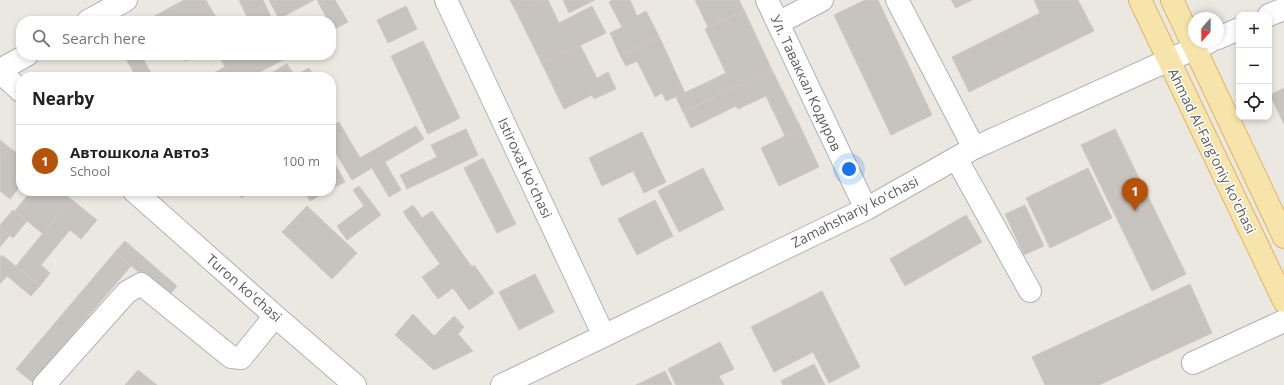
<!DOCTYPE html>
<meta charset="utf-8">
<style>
:root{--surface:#fff;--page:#f6f6f6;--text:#202124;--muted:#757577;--line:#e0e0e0;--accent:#b45309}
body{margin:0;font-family:"Open Sans",sans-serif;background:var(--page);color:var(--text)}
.controls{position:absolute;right:12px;top:12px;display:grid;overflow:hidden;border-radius:8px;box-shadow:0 2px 6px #0003}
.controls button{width:36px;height:36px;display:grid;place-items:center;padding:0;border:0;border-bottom:1px solid var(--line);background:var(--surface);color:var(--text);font:20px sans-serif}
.compass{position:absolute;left:1188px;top:12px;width:36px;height:36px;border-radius:50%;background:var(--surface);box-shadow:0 2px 6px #0003;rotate:201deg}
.you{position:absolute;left:849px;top:169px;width:14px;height:14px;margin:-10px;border:3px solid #fff;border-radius:50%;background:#1a73e8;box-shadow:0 0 0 6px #1a73e833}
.badge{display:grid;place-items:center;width:26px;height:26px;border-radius:50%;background:var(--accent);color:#fff;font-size:13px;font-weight:700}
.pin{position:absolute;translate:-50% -33px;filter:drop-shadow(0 1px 2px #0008)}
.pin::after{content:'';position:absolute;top:21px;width:14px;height:12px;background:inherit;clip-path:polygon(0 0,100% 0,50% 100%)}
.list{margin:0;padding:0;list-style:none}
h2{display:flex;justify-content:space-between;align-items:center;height:52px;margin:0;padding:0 16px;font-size:17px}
h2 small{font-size:13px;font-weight:400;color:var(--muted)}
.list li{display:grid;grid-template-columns:26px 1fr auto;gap:12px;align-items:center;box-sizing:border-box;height:72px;padding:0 16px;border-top:1px solid var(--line)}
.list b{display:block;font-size:15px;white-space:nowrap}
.list p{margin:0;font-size:13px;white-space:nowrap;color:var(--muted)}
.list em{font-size:13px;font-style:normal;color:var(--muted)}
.icon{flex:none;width:22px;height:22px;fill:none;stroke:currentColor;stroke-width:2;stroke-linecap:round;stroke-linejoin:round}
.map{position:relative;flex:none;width:1284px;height:385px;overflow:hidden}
.search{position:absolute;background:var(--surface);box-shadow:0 2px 6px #0003;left:16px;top:16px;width:320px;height:44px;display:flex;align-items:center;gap:10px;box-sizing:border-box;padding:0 14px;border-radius:16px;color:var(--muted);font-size:15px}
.panel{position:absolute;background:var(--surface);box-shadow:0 2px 6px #0003;left:16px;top:72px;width:320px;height:124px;border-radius:16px}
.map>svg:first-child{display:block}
</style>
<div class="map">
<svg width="1284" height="385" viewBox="0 0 1284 385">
<rect width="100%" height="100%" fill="#ebe8e1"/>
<!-- building -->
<path fill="#c7c3be" stroke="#cfc9c0" d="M184,0H206L218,21H145Z
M239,0H263L273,21H249Z
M269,0H314L279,19Z
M317,0H335L348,22L333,30L331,26V21H328Z
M510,0H545L517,13Z
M545,0H548L559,23L592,6L606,33L542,64L517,13Z
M563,0H595L569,13Z
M613,0H630L637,16L646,11L659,36L620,55L610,33L622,27L609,2Z
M695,0H739L744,10L708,27Z
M865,0H878L932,115L891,135L834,15Z
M951,0H972L956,8Z
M1034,0H1078L1094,31L969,92L952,57L1040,13Z
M406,6L417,29L388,43L377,20Z
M744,10L772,70L683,112L676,97L726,73L705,29Z
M659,36L685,93L666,101L662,93L655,97L637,61L626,66L620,55Z
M423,41L460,118L428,134L391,56Z
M580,45L597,78L608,72L616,89L594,99L592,95L564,109L542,64Z
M124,55H141L151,73L143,77H136Z
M181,55H195L185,61Z
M219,55H233L235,58L242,55H291V56L250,77H214L212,74L225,67Z
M287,64L295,76L309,68L314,77H264Z
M772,70L801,128L785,136L766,96L738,109L736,106L691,128L683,112Z
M1284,88V112L1279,114L1270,95Z
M1284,112V124L1279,114Z
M339,122L360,158L416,126L424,139L385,162L401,190L389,197L372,168L352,180L331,145V126Z
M801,128L819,167L779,186L761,148Z
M466,129L478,155L407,189L400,175L437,157L431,145Z
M1115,129L1186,274L1152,291L1081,145Z
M642,132L666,182L644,193L633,171L602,186L589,158Z
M0,140L10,148L0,161Z
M10,148L21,156V185L10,199L0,191V161Z
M331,157L345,182L331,189Z
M483,158L516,224L497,233L464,168Z
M703,168L724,209L679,232L658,191Z
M1088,168L1112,218L1050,248L1026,198Z
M359,186L381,215L347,240L337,226L364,206L353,190Z
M31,191H61L71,199L43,234L15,211Z
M234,191H247L242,198Z
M304,191H328L310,201Z
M71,199L97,220L81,239L70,230L41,265L50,273L40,286L16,266Z
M655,200L673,236L637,255L618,219Z
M413,205L422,218L432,211L472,267L474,265L494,293L469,310L453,288L438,299L422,277L440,264L403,212Z
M1025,205L1044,246L1024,255L1005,214Z
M307,206L357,253L332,279L282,232Z
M13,210L27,221L13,238L0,227V225Z
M966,215L982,242L905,286L890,259Z
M0,227L10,235L0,247Z
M125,241L177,286L168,297L115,252Z
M115,252L131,266L32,382L16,369Z
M2,255L40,286L31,296L7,276L0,284V258Z
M535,274L554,312L519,330L499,292Z
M1190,284L1212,333L1099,385H1045L1032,357Z
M822,291L860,367L829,383L813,352L774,372L751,327Z
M413,314L434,336L454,316L464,327L458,334L473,351L434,370L395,335Z
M720,342L734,369L719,376L724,385H676L668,369Z
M814,364L825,385H783L781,381Z
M138,370L157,385H125Z
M665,371L672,385H636Z"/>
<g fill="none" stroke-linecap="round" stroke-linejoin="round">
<!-- minor casing -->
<g stroke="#afb2b6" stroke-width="24">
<path id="minor" d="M446,0L604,336
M767,0L866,209
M897,0L974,148
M1269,15L1284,9
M88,21L126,0
M778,23L822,0
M1218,38L1239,29
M0,70L27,55
M0,72L21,91
M956,158L1030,291
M134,191L275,316L355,385
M1193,363L1284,321
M44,385L127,292L141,284L231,357L241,358L275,316
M502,385L866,209L974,148L1209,42"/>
</g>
<!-- major casing -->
<g stroke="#e4b461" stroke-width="24">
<path id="major" d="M1140,0L1284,301
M1172,0L1284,237"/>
</g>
<!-- minor -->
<use href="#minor" stroke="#fff" stroke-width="22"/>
<!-- major -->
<use href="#major" stroke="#f7e4aa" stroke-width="22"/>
</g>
<g text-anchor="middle" stroke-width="3" stroke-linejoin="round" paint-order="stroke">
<!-- street labels -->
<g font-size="14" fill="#5a5d61" stroke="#fff">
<text transform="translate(806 83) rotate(65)" y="5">Ул. Таваккал Кодиров</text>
<text transform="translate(1212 151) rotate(64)" y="5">Ahmad Al-Farg'oniy ko'chasi</text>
<text transform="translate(525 168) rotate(65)" y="5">Istiroxat koʻchasi</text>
<text transform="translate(855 212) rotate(-27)" y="5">Zamahshariy ko'chasi</text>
<text transform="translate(244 288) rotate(41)" y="5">Turon ko'chasi</text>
</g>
</g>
</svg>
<div class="controls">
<button>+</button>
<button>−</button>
<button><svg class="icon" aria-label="locate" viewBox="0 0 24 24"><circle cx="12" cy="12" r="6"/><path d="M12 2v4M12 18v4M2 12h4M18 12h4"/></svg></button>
</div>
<svg class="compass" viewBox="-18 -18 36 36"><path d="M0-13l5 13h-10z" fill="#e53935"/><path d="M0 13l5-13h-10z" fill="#757577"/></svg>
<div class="you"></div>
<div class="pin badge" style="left:1135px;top:211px">1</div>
<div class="search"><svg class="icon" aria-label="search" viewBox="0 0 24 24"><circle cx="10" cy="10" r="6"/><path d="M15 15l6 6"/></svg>Search here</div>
<section class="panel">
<h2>Nearby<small></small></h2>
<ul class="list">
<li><span class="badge">1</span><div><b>Автошкола Авто3</b><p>School</p></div><em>100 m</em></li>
</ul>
</section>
</div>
